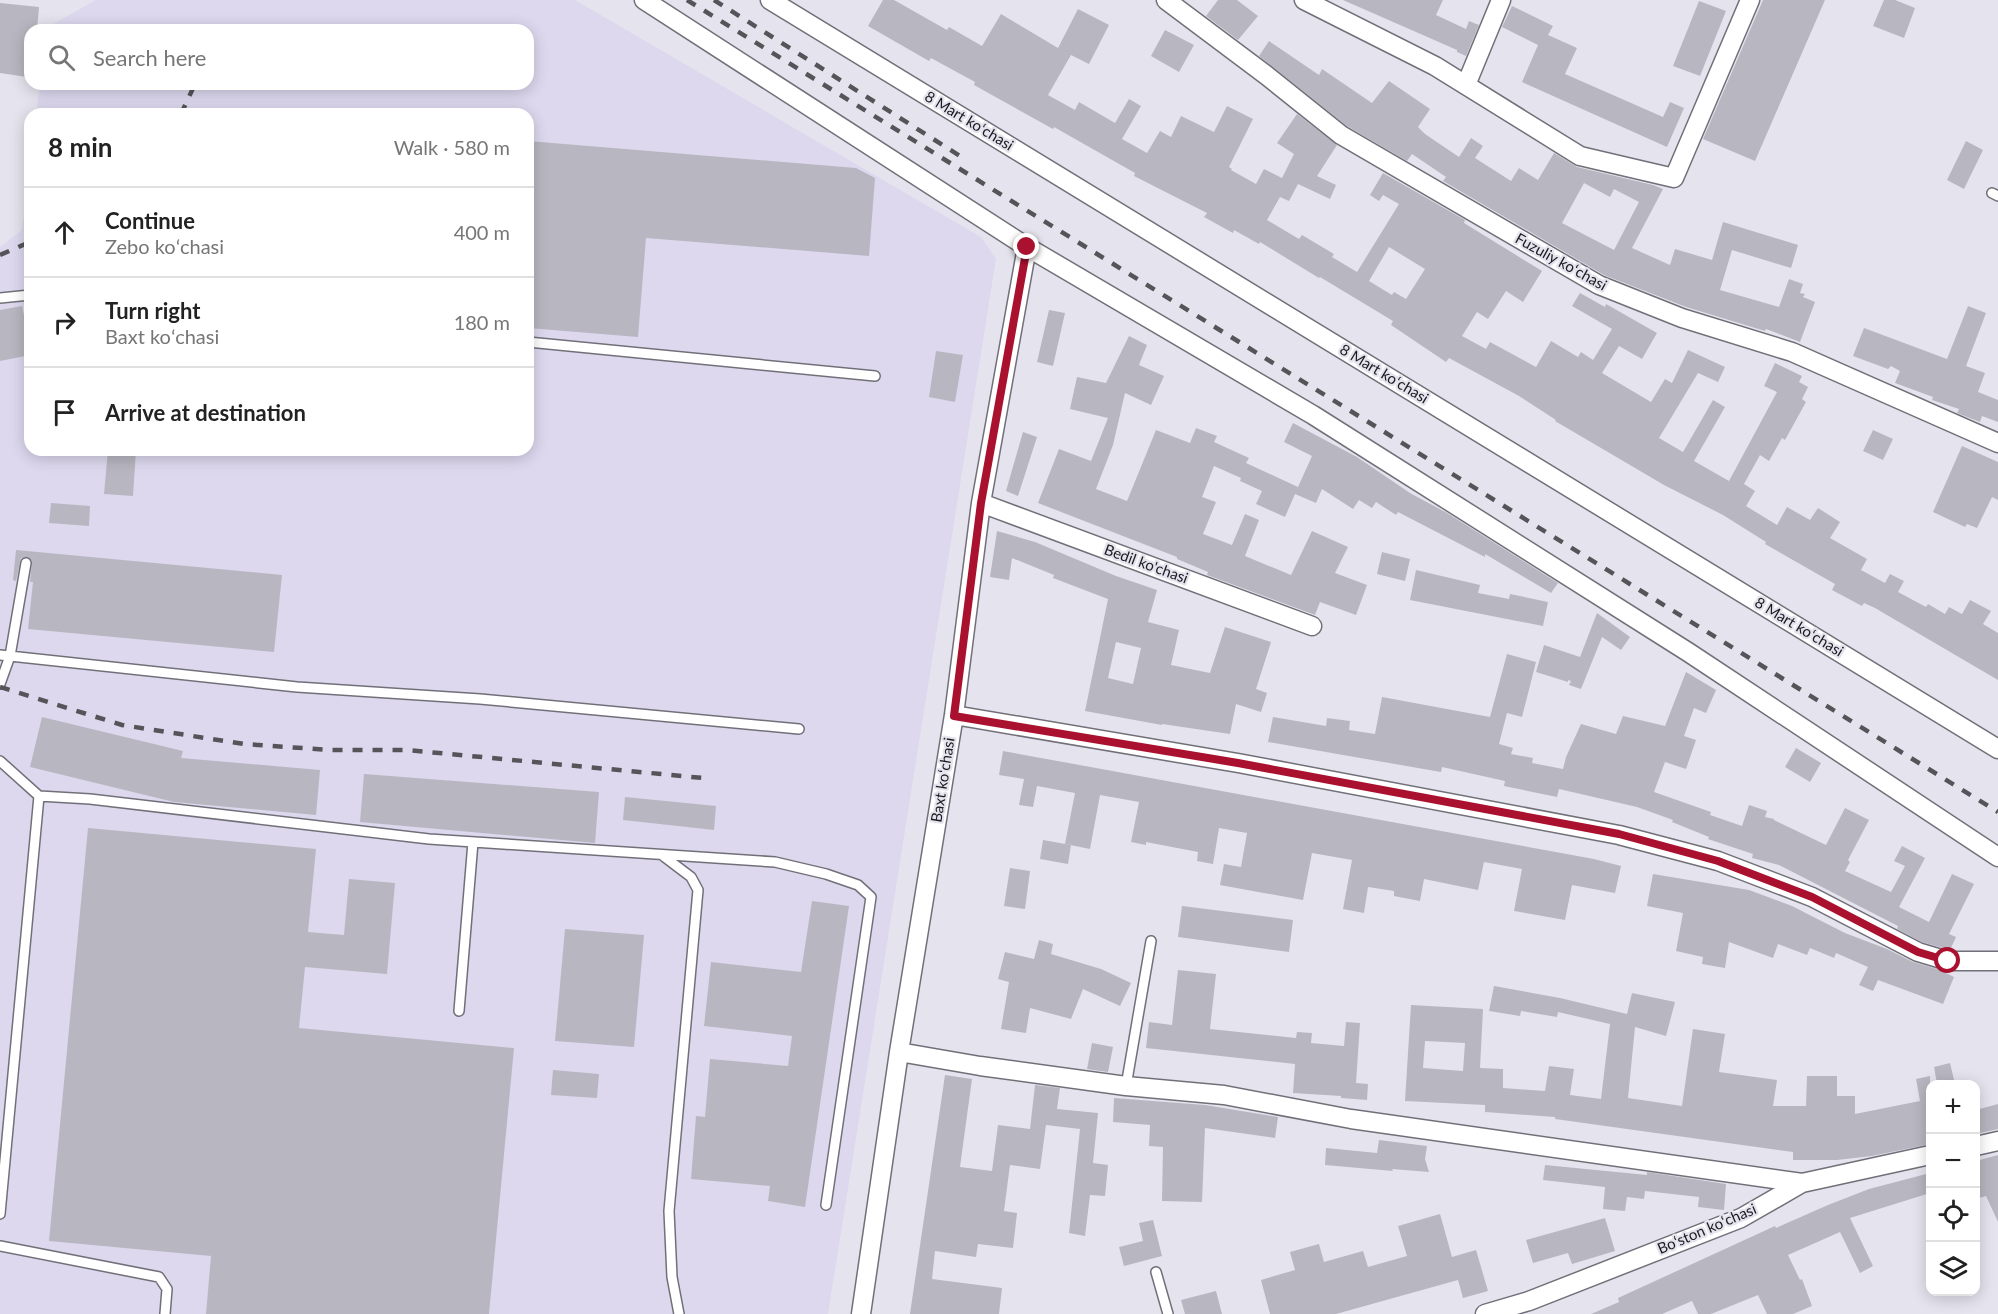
<!DOCTYPE html>
<meta charset="utf-8">
<style>
:root{--surface:#fff;--page:#f2f2f2;--text:#222;--muted:#767676;--line:#e0e0e0}
body{margin:0;font-family:Lato,sans-serif;background:var(--page);color:var(--text)}
.controls{position:absolute;right:18px;bottom:18px;display:grid;overflow:hidden;border-radius:12px;box-shadow:0 3px 15px #0003}
.controls button{width:54px;height:54px;display:grid;place-items:center;padding:0;border:0;border-bottom:2px solid var(--line);background:var(--surface);color:var(--text);font:30px sans-serif}
.stop{position:absolute;width:18px;height:18px;margin:-14px;border:4px solid #a9112f;border-radius:50%;background:#fff}
.stop.end{background:#a9112f;border-color:#fff;box-shadow:0 2px 6px #0008}
.list{margin:0;padding:0;list-style:none}
h2{display:flex;justify-content:space-between;align-items:center;height:78px;margin:0;padding:0 24px;font-size:26px}
h2 small{font-size:20px;font-weight:400;color:var(--muted)}
.list li{display:grid;grid-template-columns:39px 1fr auto;gap:18px;align-items:center;box-sizing:border-box;height:90px;padding:0 24px;border-top:2px solid var(--line)}
.list b{display:block;font-size:22px;white-space:nowrap}
.list p{margin:0;font-size:20px;white-space:nowrap;color:var(--muted)}
.list em{font-size:20px;font-style:normal;color:var(--muted)}
.icon{flex:none;width:33px;height:33px;fill:none;stroke:currentColor;stroke-width:2;stroke-linecap:round;stroke-linejoin:round}
.map{position:relative;flex:none;width:1998px;height:1314px;overflow:hidden}
.search{position:absolute;background:var(--surface);box-shadow:0 3px 15px #0003;left:24px;top:24px;width:510px;height:66px;display:flex;align-items:center;gap:15px;box-sizing:border-box;padding:0 21px;border-radius:18px;color:var(--muted);font-size:22px}
.panel{position:absolute;background:var(--surface);box-shadow:0 3px 15px #0003;left:24px;top:108px;width:510px;height:348px;border-radius:18px}
.map>svg:first-child{display:block}
</style>
<div class="map">
<svg width="1998" height="1314" viewBox="0 0 1998 1314">
<rect width="100%" height="100%" fill="#e5e4ee"/>
<!-- industrial -->
<path fill="#ddd8ee" d="M96,0H575L981,237L996,259L828,1314H0V247L22,230L30,166V450H528V114H36L40,84H528V30H46V28Z"/>
<!-- building -->
<path fill="#b8b7c1" fill-rule="evenodd" d="M883,0H894L947,30L949,27L982,46L1001,14L1058,48L1078,9L1109,25L1089,64L1071,55L1048,95L1075,110L1079,102L1115,123L1129,99L1141,106L1122,139L1147,153L1160,131L1171,137L1181,116L1214,132L1227,106L1253,119L1229,167L1232,169L1231,170L1256,184L1264,169L1282,178L1294,154L1277,143L1297,114L1337,145L1317,176L1336,185L1330,199L1298,184L1289,201L1280,197L1267,220L1299,239L1302,235L1334,254L1332,257L1357,272L1399,204L1383,195L1379,201L1370,195L1383,173L1465,220L1464,223L1542,271L1523,302L1506,291L1488,319L1477,312L1462,336L1486,349L1490,342L1536,367L1551,341L1578,357L1581,352L1593,360L1612,329L1572,306L1580,293L1605,307L1606,304L1657,333L1642,359L1619,346L1602,373L1651,402L1665,379L1672,383L1688,350L1725,367L1718,382L1698,373L1659,438L1683,452L1713,400L1725,407L1694,461L1729,481L1777,392L1764,386L1775,363L1802,376L1799,382L1808,387L1802,399L1806,402L1785,440L1782,438L1769,461L1760,455L1744,484L1755,491L1746,506L1777,525L1787,507L1810,520L1818,508L1840,522L1830,538L1867,559L1861,570L1885,583L1890,574L1904,581L1898,592L1926,607L1928,604L1945,614L1949,607L1962,614L1970,600L1991,611L1983,624L1998,633V680L1875,608L1864,603L1862,606L1832,590L1835,584L1765,544L1766,542L1723,515L1664,485L1555,421L1556,420L1519,396L1449,358L1446,362L1391,325L1393,321L1320,277L1319,278L1260,242L1259,244L1234,230L1233,233L1204,217L1207,213L1134,176L1135,173L1054,127L1053,129L974,85L975,82L931,58L929,61L868,26ZM1389,247L1425,269L1406,299L1394,292L1392,295L1369,281Z
M1218,0H1237L1258,16L1238,40L1206,16Z
M1343,0H1443L1436,15L1466,29L1469,21L1479,25L1466,56L1457,52V50Z
M1763,0H1825L1755,161L1703,139Z
M1884,0H1895L1915,8L1904,38L1873,26Z
M1699,1L1726,11L1700,76L1673,66Z
M0,3L39,7L37,30H30V53L27,77L0,73Z
M1512,6L1553,26L1548,35L1577,48L1565,74L1663,117L1670,102L1684,108L1667,147L1522,82L1538,45L1502,27Z
M1165,30L1194,45L1179,72L1151,56Z
M1269,41L1319,75L1322,69L1372,103L1389,81L1430,109L1418,127L1425,134L1459,157L1471,138L1483,146L1475,158L1511,181L1519,168L1538,180L1554,153L1577,167L1653,185L1663,189L1632,248L1670,265L1675,249L1712,260L1723,222L1798,245L1791,268L1732,250L1720,290L1779,307L1789,279L1803,284L1800,293L1805,294L1803,297L1815,302L1800,342L1766,329L1765,331L1686,307L1604,275L1443,181L1446,177L1412,154L1407,161L1347,126L1259,56ZM1584,183L1610,197L1614,189L1639,202L1614,250L1562,223Z
M528,141L856,168L875,178L869,256L646,238L638,337L528,328Z
M1966,141L1983,150L1964,189L1947,180Z
M22,306L30,344V355L0,361V310Z
M1968,306L1986,313L1966,366L1985,373L1978,392L1998,400V422L1982,416L1980,422L1957,413L1959,409L1932,400L1933,397L1895,383L1900,371L1891,366L1888,369L1853,356L1864,328L1947,359Z
M1049,310L1065,313L1053,366L1037,362Z
M1129,336L1147,345L1139,365L1164,376L1151,405L1125,393L1113,445L1096,489L1127,501L1156,430L1190,443L1196,428L1217,436L1214,442L1249,458L1246,463L1298,487L1312,456L1284,442L1293,423L1357,457L1410,493L1447,513L1558,583L1551,593L1485,554V557L1398,512L1396,515L1376,502L1372,508L1359,500L1353,509L1322,489L1316,503L1295,494L1285,517L1256,504L1262,491L1240,481L1241,478L1214,466L1202,497L1216,502L1203,534L1232,545L1245,514L1259,520L1245,556L1291,575L1312,531L1348,547L1335,573L1367,585L1356,615L1320,602L1315,615L1207,575L1208,572L1177,559V557L1038,503L1059,449L1091,461L1108,418L1070,409L1077,377L1106,383Z
M936,351L963,355L955,402L929,397Z
M1873,430L1893,439L1883,460L1863,451Z
M1023,432L1037,437L1018,496L1006,491Z
M1962,446L1998,462V500L1992,497L1977,528L1967,524L1965,527L1933,512Z
M108,450H136L133,496L104,494Z
M51,503L90,506L89,526L49,523Z
M997,531L1035,542L1116,576L1157,590L1148,622L1179,630L1171,665L1210,673L1225,627L1271,642L1256,689L1267,693L1261,712L1236,704L1230,734L1162,724V725L1085,711L1108,599L1053,578L1054,575L1012,558L1009,580L990,577ZM1116,642L1141,648L1133,684L1108,678Z
M16,550L282,575L274,652L28,629L33,582H30L32,561L28,557L21,558L16,581L13,580Z
M1382,552L1410,559L1405,581L1377,574Z
M1416,570L1480,585L1478,593L1509,599L1510,594L1548,602L1543,626L1410,600Z
M1597,613L1630,637L1621,650L1602,637L1581,689L1569,685L1571,681L1568,680V682L1536,672L1544,645L1580,657Z
M1507,654L1536,662L1522,717L1507,713L1499,744L1513,748L1511,754L1533,758L1532,763L1563,769L1566,757L1581,724L1616,734L1623,716L1665,726L1686,672L1716,690L1706,713L1694,708L1684,736L1696,740L1686,769L1665,762L1654,792L1711,812L1710,815L1742,826L1749,805L1767,811L1765,817L1774,819V820L1826,845L1845,808L1869,820L1848,860L1850,862L1845,871L1891,892L1905,866L1894,861L1902,846L1925,858L1899,907L1929,922L1952,874L1974,884L1949,934L1956,937L1950,950L1922,942L1897,929L1898,926L1779,865L1752,858L1753,854L1708,839L1709,837L1672,822L1673,820L1637,807L1559,789L1557,797L1504,786L1505,781L1442,767L1441,772L1268,742L1273,717L1326,726L1327,718L1350,721L1349,730L1375,734L1382,697L1490,717Z
M42,717L183,751L181,758L320,770L316,815L174,802L30,767Z
M1796,748L1821,763L1810,782L1785,767Z
M1003,751L1594,859L1621,866L1615,893L1572,885L1565,920L1514,911L1522,869L1484,862L1478,890L1424,879L1420,901L1394,896V891L1368,887L1364,913L1343,909L1352,860L1312,853L1303,900L1220,885L1224,864L1241,867L1247,833L1219,828L1213,864L1197,861L1198,852L1146,842V845L1131,842L1139,802L1100,795L1090,849L1065,844L1075,793L1037,786L1033,807L1019,805L1024,779L999,775Z
M364,774L599,792L595,843L360,822Z
M625,797L716,806L714,830L623,820Z
M88,828L316,849L308,932L344,935L349,879L395,883L387,974L305,967L299,1028L514,1048L489,1314H206L211,1256L49,1241Z
M1043,840L1071,845L1068,864L1040,859Z
M1010,868L1030,871L1025,909L1004,906Z
M1653,874L1749,890L1792,906L1845,933L1887,949L1913,962L1940,970L1954,977L1943,1004L1878,980L1873,991L1859,985L1868,967L1836,953L1834,958L1810,948L1807,955L1778,944L1773,958L1729,942L1725,968L1702,964L1703,957L1676,951L1683,913L1647,906Z
M812,901L849,906L805,1207L768,1201L770,1186L691,1179L696,1116L705,1117L710,1059L788,1066L792,1036L704,1026L711,962L801,972Z
M1182,906L1293,920L1289,952L1178,937Z
M565,929L644,935L634,1047L555,1041Z
M1039,940L1053,944L1051,954L1101,969L1131,983L1120,1006L1083,989L1071,1019L1030,1008L1026,1033L1001,1029L1009,982L998,979L1005,952L1034,959Z
M1178,970L1216,974L1210,1029L1296,1038L1297,1032L1312,1033L1311,1043L1344,1046L1346,1022L1360,1023L1356,1083L1368,1084L1367,1100L1341,1098V1096L1293,1093L1295,1064L1146,1048L1149,1022L1172,1025Z
M1494,986L1560,998L1627,1014L1632,993L1675,1002L1666,1036L1635,1027L1628,1098L1682,1106L1693,1029L1725,1034L1719,1072L1777,1080L1773,1106H1806L1807,1076H1837V1096H1855V1114L1920,1101L1916,1079L1930,1076V1144L1872,1156L1837,1160H1793V1152L1555,1119V1117L1485,1112V1105L1405,1101L1411,1005L1483,1009L1480,1068L1503,1069V1088L1545,1091L1549,1066L1574,1069L1570,1095L1601,1099L1610,1024L1558,1012L1557,1017L1521,1011L1520,1016L1489,1011ZM1425,1041L1465,1043L1463,1071L1423,1068Z
M1092,1043L1113,1047L1108,1072L1087,1069Z
M1950,1063L1955,1084H1937L1934,1067Z
M553,1070L599,1074L597,1098L551,1095Z
M945,1075L972,1079L960,1167L992,1171L998,1125L1030,1129L1035,1085L1060,1088L1057,1109L1098,1113L1093,1163L1108,1165L1105,1196L1090,1195L1085,1236L1069,1233L1080,1129L1046,1125L1040,1169L1010,1165L1004,1211L1017,1213L1013,1248L978,1244L976,1257L935,1251L932,1279L1002,1288L999,1314H910Z
M1114,1098L1205,1105L1278,1117L1275,1138L1205,1128L1202,1202L1162,1201L1163,1147L1149,1146L1150,1125L1113,1122Z
M1998,1104V1129L1976,1134V1110Z
M1379,1140L1427,1146L1425,1159L1429,1172L1392,1169L1393,1171L1325,1165L1326,1148L1377,1153Z
M1998,1155V1222L1986,1196L1976,1199V1161Z
M1545,1165L1647,1175V1172L1726,1184L1724,1210L1698,1207L1699,1197L1645,1191L1644,1199L1627,1197L1625,1211L1603,1209L1605,1187L1543,1180Z
M1930,1173V1193L1850,1218L1873,1266L1860,1273L1840,1232L1788,1255L1800,1280L1802,1279L1812,1306L1793,1314H1767L1758,1295L1711,1314H1698L1692,1301L1662,1314H1591L1619,1302L1618,1298L1775,1226L1776,1228L1828,1205L1869,1189Z
M1440,1214L1452,1257L1476,1250L1488,1291L1463,1298L1458,1280L1336,1314H1270L1261,1280L1295,1270L1290,1252L1319,1244L1324,1262L1363,1251L1368,1267L1407,1256L1398,1226Z
M1605,1218L1615,1251L1572,1264L1568,1253L1533,1263L1526,1240Z
M1153,1220L1162,1256L1124,1266L1119,1247L1143,1241L1139,1223Z
M1216,1291L1222,1314H1185L1181,1300Z"/>
<g fill="none" stroke-linecap="round" stroke-linejoin="round">
<!-- lane casing -->
<g stroke="#717079" stroke-width="12">
<path id="lane" d="M1992,193L1998,196
M0,298L30,295
M528,342L875,376
M0,655L297,687L480,699L799,729
M0,684L10,656L26,563
M0,761L39,796L90,799L429,839L775,862L826,874L858,885L871,897L826,1205
M662,855L691,877L698,890L669,1211L672,1277L679,1314
M459,1011L473,842
M1126,1086L1151,941
M0,1214L39,796
M0,1246L159,1277L167,1289L165,1314
M1156,1272L1168,1314"/>
</g>
<!-- street casing -->
<g stroke="#717079" stroke-width="21">
<path id="street" d="M644,0L1027,247L1313,415L1688,652L1998,857
M770,0L1998,749
M1166,0L1266,75L1341,135L1599,285L1682,318L1792,352L1998,443
M1304,0L1435,66L1580,156L1674,178L1750,0
M1466,85L1501,0
M981,503L1312,626
M954,715L1238,763L1619,835L1718,861L1812,897L1918,952L1948,961H1998
M899,1052L980,1066L1126,1086L1224,1095L1351,1119L1802,1183
M1976,1146L1998,1141
M861,1314L899,1052L954,715L981,503L1027,247
M1485,1314L1529,1301L1741,1218L1802,1183L1930,1155"/>
</g>
<!-- lane -->
<use href="#lane" stroke="#fff" stroke-width="9"/>
<!-- street -->
<use href="#street" stroke="#fff" stroke-width="18"/>
<!-- rail -->
<path stroke="#545459" stroke-width="4.5" stroke-dasharray="10 10" stroke-linecap="butt" d="M687,0L1998,812
M714,0L960,156
M181,114L195,84
M0,255L30,242
M0,687L122,725L244,744L330,750H407L703,778"/>
</g>
<g fill="none" stroke-linecap="round" stroke-linejoin="round">
<!-- route -->
<path stroke="#a9112f" stroke-width="8" d="M1027,247L981,503L954,716L1238,763L1619,834L1718,861L1812,897L1918,952L1948,961"/>
</g>
<g text-anchor="middle" stroke-width="4.5" stroke-linejoin="round" paint-order="stroke">
<!-- street labels -->
<g font-size="15" fill="#1a1a1e" stroke="#e5e4ee">
<text transform="translate(969 121) rotate(31)" y="5">8 Mart koʻchasi</text>
<text transform="translate(1561 262) rotate(29)" y="5">Fuzuliy koʻchasi</text>
<text transform="translate(1384 374) rotate(31)" y="5">8 Mart koʻchasi</text>
<text transform="translate(1146 564) rotate(20)" y="5">Bedil ko'chasi</text>
<text transform="translate(1799 627) rotate(31)" y="5">8 Mart koʻchasi</text>
<text transform="translate(943 780) rotate(-81)" y="5">Baxt koʻchasi</text>
<text transform="translate(1707 1229) rotate(-23)" y="5">Boʻston koʻchasi</text>
</g>
</g>
</svg>
<div class="controls">
<button>+</button>
<button>−</button>
<button><svg class="icon" aria-label="locate" viewBox="0 0 24 24"><circle cx="12" cy="12" r="6"/><path d="M12 2v4M12 18v4M2 12h4M18 12h4"/></svg></button>
<button><svg class="icon" aria-label="layers" viewBox="0 0 24 24"><path d="M12 4l9 5-9 5-9-5zM3 14l9 5 9-5"/></svg></button>
</div>
<div class="stop" style="left:1948px;top:961px"></div>
<div class="stop end" style="left:1027px;top:247px"></div>
<div class="search"><svg class="icon" aria-label="search" viewBox="0 0 24 24"><circle cx="10" cy="10" r="6"/><path d="M15 15l6 6"/></svg>Search here</div>
<section class="panel">
<h2>8 min<small>Walk · 580 m</small></h2>
<ul class="list">
<li><svg class="icon" aria-label="ahead" viewBox="0 0 24 24"><path d="M12 20V5M6 11l6-6 6 6"/></svg><div><b>Continue</b><p>Zebo koʻchasi</p></div><em>400 m</em></li>
<li><svg class="icon" aria-label="right" viewBox="0 0 24 24"><path d="M7 20v-9h11M14 6l5 5-5 5"/></svg><div><b>Turn right</b><p>Baxt koʻchasi</p></div><em>180 m</em></li>
<li><svg class="icon" aria-label="arrive" viewBox="0 0 24 24"><path d="M6 21V4h12l-3 4 3 4H6"/></svg><div><b>Arrive at destination</b></div></li>
</ul>
</section>
</div>
